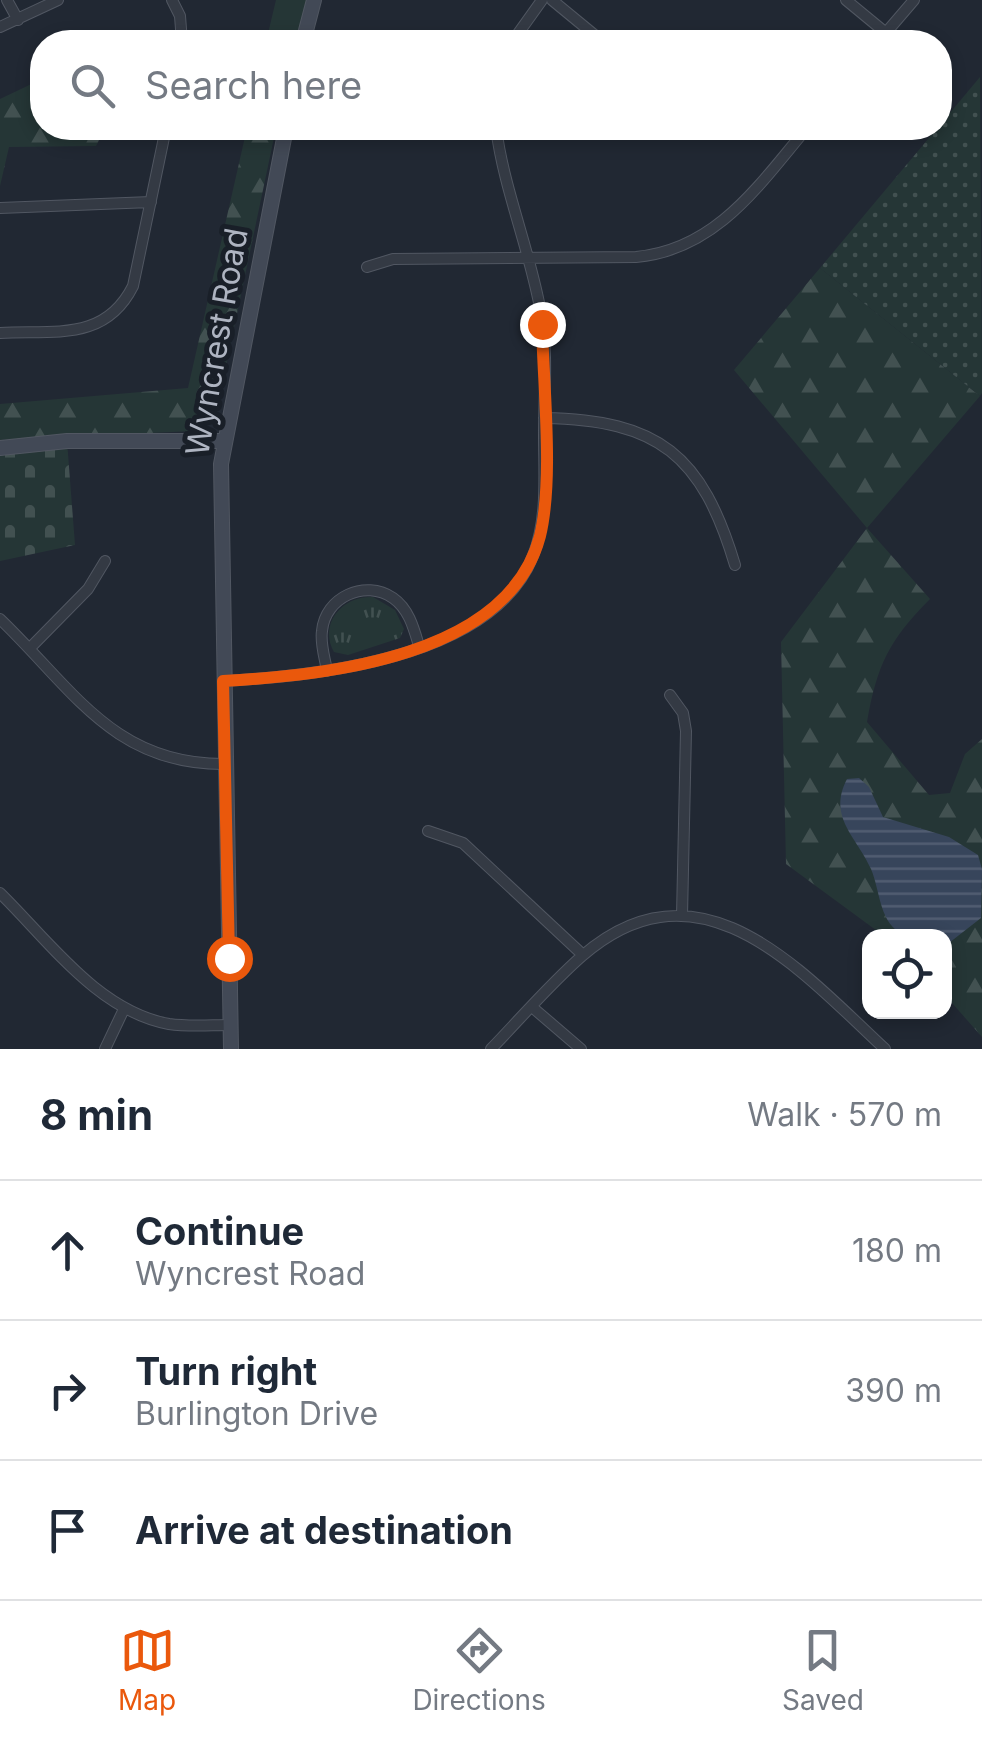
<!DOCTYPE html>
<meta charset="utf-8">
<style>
:root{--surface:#fff;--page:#f6f6f7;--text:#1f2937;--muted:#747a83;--line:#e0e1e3;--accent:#ea580c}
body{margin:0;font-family:Inter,sans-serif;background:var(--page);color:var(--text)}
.controls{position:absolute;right:30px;bottom:30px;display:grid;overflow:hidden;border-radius:20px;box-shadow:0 5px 15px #0003}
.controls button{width:90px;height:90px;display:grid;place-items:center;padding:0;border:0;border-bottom:2px solid var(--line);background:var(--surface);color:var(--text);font:50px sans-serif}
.stop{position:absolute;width:30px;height:30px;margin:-22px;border:8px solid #ea580c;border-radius:50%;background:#fff}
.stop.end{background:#ea580c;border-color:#fff;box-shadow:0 2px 10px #0008}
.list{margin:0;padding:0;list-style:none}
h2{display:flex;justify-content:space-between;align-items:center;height:130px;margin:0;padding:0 40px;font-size:42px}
h2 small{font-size:32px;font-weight:400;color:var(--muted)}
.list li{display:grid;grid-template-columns:65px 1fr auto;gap:30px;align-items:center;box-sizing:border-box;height:140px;padding:0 40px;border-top:2px solid var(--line)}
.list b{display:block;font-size:38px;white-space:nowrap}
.list p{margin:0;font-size:32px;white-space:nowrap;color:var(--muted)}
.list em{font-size:32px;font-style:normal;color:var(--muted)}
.icon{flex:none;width:55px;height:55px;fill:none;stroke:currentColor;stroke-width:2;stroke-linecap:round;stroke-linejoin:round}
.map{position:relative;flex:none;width:982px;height:1049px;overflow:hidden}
.search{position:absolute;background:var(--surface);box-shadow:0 5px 15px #0003;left:30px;right:30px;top:30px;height:110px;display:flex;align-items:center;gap:25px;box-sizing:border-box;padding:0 35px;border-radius:40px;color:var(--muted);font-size:38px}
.sheet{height:550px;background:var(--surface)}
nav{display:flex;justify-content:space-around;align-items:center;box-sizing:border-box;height:140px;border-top:2px solid var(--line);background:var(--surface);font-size:28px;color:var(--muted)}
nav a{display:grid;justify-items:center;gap:5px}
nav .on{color:var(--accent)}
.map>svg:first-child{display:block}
</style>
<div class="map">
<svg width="982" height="1049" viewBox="0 0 982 1049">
<defs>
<pattern id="grass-tufts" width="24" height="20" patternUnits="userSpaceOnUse" patternTransform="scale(2.5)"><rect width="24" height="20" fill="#253636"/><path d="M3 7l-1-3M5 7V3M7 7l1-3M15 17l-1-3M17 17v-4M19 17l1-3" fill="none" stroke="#425151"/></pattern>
<pattern id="forest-firs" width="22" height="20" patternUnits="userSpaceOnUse" patternTransform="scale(2.5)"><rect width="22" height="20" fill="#253636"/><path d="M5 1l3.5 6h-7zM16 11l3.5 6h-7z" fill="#425151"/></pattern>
<pattern id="cemetery-stones" width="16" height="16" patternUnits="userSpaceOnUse" patternTransform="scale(2.5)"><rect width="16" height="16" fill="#253636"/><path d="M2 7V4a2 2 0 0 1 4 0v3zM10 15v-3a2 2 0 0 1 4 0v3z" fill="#425151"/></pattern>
<pattern id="park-dots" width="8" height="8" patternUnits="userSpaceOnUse" patternTransform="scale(2.5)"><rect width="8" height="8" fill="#253636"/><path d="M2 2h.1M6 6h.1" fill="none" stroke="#425151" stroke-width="1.8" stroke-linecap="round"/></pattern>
<pattern id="water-rules" width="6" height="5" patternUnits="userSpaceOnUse" patternTransform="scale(2.5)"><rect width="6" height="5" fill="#37455b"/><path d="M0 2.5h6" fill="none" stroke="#515d71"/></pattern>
</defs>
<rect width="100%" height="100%" fill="#212833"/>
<!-- grass -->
<path fill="url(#grass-tufts)" d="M276,0H307L295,42H266Z
M373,597L395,610L404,629L400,638L348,655L334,652C318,624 343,595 373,597Z"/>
<!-- forest -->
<path fill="url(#forest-firs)" d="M42,79V128H105L96,146L9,147L0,186V99Z
M247,128H276L215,418L193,431L0,440V404L188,388Z
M820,268L980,396L867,528L930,599C889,640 877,665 867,722L929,795L950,793L965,754L982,739V1037L945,995L944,936H884L786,864L781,642L867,528L734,370Z"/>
<!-- cemetery -->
<path fill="url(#cemetery-stones)" d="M67,441L75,545L0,561V448Z"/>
<!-- park -->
<path fill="url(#park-dots)" d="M980,77L982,393L980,396L820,268Z"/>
<!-- water -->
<path fill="url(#water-rules)" d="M859,778L869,787L883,817L949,837L978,855L982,869L981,918L945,946L944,936C930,936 911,940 899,932C879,919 880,890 871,869C857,837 827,817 847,779Z"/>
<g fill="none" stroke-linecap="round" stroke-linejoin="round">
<!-- street casing -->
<g stroke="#515762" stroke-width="12">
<path id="street" d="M7,0L18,20
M172,0L180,16L182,42
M552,0L603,42
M846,0L886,33
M0,27L58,0
M512,42L542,0
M878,42L914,0
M0,208L151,202
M367,267L393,259L636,257C716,250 759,185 807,128
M0,333C54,330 105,342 133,286L166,128
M544,418C659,420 702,455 735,565
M0,619C73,689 113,764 223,764
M30,648L88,589L105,561
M327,671C325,658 320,644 322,631C325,597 365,579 393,598C409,609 414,629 419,646
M223,681C319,676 493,658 533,556C548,517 544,476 544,435C544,396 548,352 541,313C530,250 504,190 496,128
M670,695L683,713L686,731L682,916
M428,831L463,843L583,955
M0,893C49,941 98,1011 169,1024C189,1027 210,1025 231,1025
M532,1007L581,1049
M105,1049L124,1009
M491,1049C521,1018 550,984 582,956C700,853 801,971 885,1049"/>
</g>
<!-- secondary casing -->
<g stroke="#515762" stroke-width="16">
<path id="secondary" d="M303,42L314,0
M0,448L67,441H222
M231,1049L221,464L286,128"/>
</g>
<!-- street -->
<use href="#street" stroke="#343a44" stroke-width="10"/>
<!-- secondary -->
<use href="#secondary" stroke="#424956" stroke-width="14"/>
</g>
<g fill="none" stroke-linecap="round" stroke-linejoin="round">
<!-- route -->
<path stroke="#ea580c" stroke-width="12" d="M229,958L223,681C328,675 508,657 540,536C554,478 543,385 542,324"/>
</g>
<g text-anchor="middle" stroke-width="10" stroke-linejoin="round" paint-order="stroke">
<!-- street labels -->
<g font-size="32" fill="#aeb4c1" stroke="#191f28">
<text transform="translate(217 342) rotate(-80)" y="11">Wyncrest Road</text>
</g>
</g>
</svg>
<div class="controls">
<button><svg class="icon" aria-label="locate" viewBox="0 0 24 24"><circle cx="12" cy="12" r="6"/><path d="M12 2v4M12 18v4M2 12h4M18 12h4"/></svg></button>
</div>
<div class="stop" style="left:229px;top:958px"></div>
<div class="stop end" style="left:542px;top:324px"></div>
<div class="search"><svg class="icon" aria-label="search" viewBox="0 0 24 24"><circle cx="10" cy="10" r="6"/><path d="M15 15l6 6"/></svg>Search here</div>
</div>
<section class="sheet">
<h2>8 min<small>Walk · 570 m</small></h2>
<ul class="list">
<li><svg class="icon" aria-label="ahead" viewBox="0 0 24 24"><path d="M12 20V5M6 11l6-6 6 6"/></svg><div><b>Continue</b><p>Wyncrest Road</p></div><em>180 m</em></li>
<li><svg class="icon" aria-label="right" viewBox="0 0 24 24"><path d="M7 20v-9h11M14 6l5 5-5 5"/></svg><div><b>Turn right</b><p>Burlington Drive</p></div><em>390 m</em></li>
<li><svg class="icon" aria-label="arrive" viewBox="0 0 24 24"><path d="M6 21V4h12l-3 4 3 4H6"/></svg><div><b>Arrive at destination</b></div></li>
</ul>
</section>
<nav>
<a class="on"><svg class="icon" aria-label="map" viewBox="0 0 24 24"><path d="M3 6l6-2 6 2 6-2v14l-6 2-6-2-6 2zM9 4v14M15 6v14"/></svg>Map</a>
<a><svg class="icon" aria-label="directions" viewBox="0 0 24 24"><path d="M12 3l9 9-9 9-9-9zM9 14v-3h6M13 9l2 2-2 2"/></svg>Directions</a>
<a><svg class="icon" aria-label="saved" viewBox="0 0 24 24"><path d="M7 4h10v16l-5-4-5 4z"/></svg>Saved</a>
</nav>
